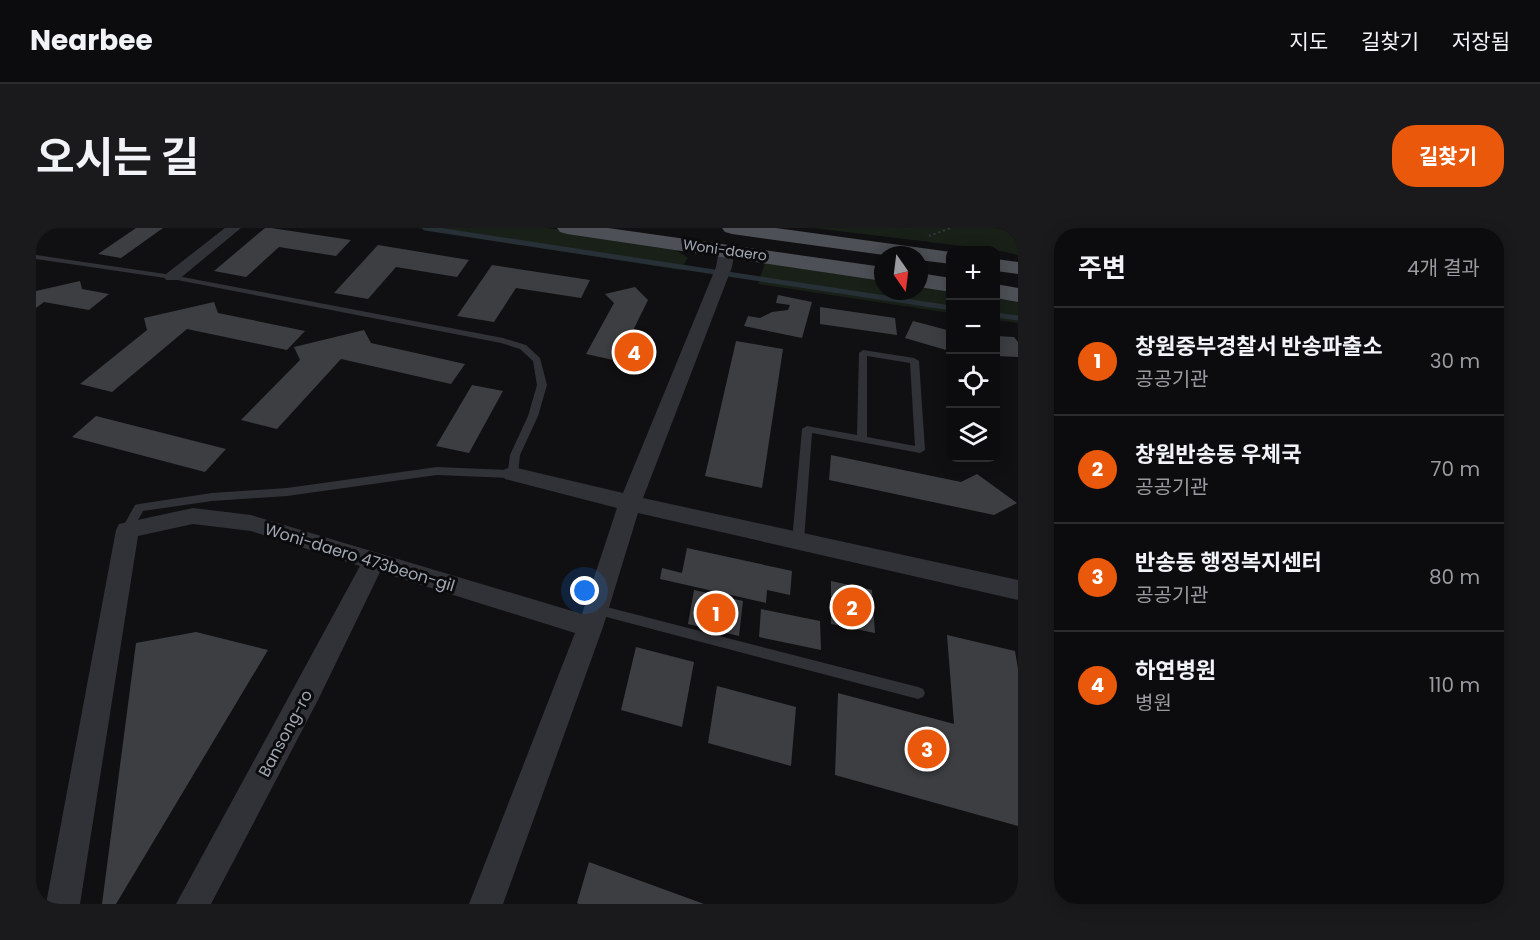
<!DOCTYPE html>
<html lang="ko">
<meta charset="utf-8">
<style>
:root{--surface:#0c0c0e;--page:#1a1a1c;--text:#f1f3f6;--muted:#9a9b9e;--line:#2c2c2e;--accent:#ea580c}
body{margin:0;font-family:Poppins,"Noto Sans KR",sans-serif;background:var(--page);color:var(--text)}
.controls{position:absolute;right:18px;top:18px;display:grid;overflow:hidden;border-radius:12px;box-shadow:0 3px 15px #0003}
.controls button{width:54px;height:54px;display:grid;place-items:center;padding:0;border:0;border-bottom:2px solid var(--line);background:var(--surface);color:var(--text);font:30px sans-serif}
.compass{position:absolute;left:838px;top:18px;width:54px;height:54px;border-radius:50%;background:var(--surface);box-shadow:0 3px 15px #0003;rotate:166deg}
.you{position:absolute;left:549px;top:363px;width:21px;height:21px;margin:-15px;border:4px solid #fff;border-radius:50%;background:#1a73e8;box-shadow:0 0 0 9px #1a73e833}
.badge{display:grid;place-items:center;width:39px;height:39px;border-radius:50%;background:var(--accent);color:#fff;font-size:20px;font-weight:700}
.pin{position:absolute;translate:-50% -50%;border:3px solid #fff;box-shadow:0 2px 6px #0006}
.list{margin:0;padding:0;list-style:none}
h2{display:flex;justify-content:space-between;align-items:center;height:78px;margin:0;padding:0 24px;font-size:26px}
h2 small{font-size:20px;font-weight:400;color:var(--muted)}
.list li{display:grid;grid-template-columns:39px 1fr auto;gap:18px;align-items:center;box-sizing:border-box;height:108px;padding:0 24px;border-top:2px solid var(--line)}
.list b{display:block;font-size:22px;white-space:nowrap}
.list p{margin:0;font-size:20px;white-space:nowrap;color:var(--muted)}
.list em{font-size:20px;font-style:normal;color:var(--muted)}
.icon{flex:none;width:33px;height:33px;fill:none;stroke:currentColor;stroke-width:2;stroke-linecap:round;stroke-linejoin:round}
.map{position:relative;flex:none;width:982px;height:676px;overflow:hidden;border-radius:24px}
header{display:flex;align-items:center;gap:36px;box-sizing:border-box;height:84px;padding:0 30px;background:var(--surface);border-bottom:2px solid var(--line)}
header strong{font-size:28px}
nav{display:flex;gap:33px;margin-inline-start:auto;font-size:21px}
.intro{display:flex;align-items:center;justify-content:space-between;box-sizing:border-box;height:144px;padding:0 36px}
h1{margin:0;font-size:42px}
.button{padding:15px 27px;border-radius:24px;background:var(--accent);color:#fff;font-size:21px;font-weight:700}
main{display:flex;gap:36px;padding:0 36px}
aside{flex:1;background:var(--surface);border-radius:24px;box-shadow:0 3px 15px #0003}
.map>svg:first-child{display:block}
</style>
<header>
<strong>Nearbee</strong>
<nav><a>지도</a><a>길찾기</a><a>저장됨</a></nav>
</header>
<div class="intro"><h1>오시는 길</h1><a class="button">길찾기</a></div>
<main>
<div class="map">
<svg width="982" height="676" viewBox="0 0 982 676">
<rect width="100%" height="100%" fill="#101012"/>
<!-- green -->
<path fill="#182018" d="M380,0H512L632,17L652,30L644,42Z
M777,0H982V27L960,22Z
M729,35L847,52V63H883V57L914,62V85L722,56Z
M960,68L982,71V95L960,92Z"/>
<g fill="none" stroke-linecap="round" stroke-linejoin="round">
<!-- stream -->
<path stroke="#263036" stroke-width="5" d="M389,0L915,80
M960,87L982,90"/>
</g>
<!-- building -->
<path fill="#3c3e42" d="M100,0H127L85,30L62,26Z
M229,0H235L315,12L300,28L243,19L210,49L178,43Z
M342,17L433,32L421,49L360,39L332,71L298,65Z
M456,37L554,52L545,70L480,60L458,94L421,88Z
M44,53L46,61L73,66L53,82L8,74L0,80V63Z
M599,59L612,72L582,133L550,126L578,75L569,66Z
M742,67L776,74L766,110L708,98L712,88L724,90L736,84L752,82L754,77L740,75Z
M178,74L182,85L269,103L251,122L151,101L76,164L44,156L111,102L108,90Z
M784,79L859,90L861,107L784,96Z
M877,93L915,103V141L910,122L869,110Z
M328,102L335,115L429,136L415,156L305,131L241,201L205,192L264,132L258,119Z
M960,108L978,109L982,114V129L960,128Z
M700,113L747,121L726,260L669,248Z
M436,157L467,163L433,225L400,218Z
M60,188L190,221L169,244L36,209Z
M795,227L925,254L941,246L981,275L958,287L793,252Z
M651,320L756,343L754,367L731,362L730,375L624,351L626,340L646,345Z
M795,353L836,362L839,405L795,396Z
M658,362L707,373L703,408L652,396Z
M725,381L784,393L785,422L723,409Z
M160,404L232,422L80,676H66L100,415Z
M911,407L979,423L982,441V598L799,547L802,465L918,496Z
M600,419L658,434L646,499L585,482Z
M681,458L760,479L755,538L672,515Z
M553,634L668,676H543L541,675Z"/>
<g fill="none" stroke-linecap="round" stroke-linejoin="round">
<!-- path -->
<path stroke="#37393e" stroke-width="2" stroke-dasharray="2 3" stroke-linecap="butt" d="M893,8L915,0"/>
<!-- lane -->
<path fill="#313237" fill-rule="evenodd" d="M0,27L136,47L467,110L490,117L504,130L511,157L502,188L484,227L482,246L477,250L401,247L251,268L176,273L107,283L95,305H87L85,302L99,277L103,276L176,265L251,260L401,239L472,242L474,227L492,188L501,157L497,133L484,121L465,115L136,51L0,31Z
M827,122L878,130L883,133L889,222L884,225L776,205L768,313L766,316H758L756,313L766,201L771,198L821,207L823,125ZM831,128L874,135L879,218L831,209Z
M559,376L882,459L887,461L889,465L887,469L882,471L559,386L555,385L553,381L555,377Z"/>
<!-- street -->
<path fill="#313237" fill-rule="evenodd" d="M189,0H205L142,52H130L128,49L130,46Z
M691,17L699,22L696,39L607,270L982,352V372L602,285L567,399L467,676H433L539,405L344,344L282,472L175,676H140L324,338L215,303L157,296L102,308L44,676H10L80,302L83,296L157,280L215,287L546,386L581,280L469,251L466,246L469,241L477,239L587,265L680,39L683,22Z"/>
<!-- primary -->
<path fill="#4d5056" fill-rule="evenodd" d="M521,0H572L847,39V53L531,6L524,4Z
M686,0H740L915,24V36L883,32V27H848L696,6L689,4Z
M960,31L982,34V46L960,43Z
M883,45L915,50V64L883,59Z
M960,56L982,60V74L960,70Z"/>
</g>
<g text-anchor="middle" stroke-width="6" stroke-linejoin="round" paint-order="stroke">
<!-- far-street labels -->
<g font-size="14" fill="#a0a8b4" stroke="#0b0b0d">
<text transform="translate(689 22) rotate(8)" y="5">Woni-daero</text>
</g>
<!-- street labels -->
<g font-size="16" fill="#a0a8b4" stroke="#0b0b0d">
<text transform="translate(324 329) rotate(17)" y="6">Woni-daero 473beon-gil</text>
<text transform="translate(249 505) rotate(-62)" y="6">Bansong-ro</text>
</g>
</g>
</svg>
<div class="controls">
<button>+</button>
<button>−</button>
<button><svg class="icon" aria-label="locate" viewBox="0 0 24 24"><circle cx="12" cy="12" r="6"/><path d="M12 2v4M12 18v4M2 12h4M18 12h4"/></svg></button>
<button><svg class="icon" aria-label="layers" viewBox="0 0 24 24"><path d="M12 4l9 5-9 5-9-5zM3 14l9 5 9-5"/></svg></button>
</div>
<svg class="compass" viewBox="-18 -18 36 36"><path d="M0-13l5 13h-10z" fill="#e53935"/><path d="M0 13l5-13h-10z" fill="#9a9b9e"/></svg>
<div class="you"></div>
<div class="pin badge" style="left:680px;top:385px">1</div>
<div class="pin badge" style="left:816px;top:379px">2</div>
<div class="pin badge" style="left:891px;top:521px">3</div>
<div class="pin badge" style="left:598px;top:124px">4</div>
</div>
<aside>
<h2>주변<small>4개 결과</small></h2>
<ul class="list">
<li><span class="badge">1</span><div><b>창원중부경찰서 반송파출소</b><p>공공기관</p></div><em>30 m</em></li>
<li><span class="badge">2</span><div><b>창원반송동 우체국</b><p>공공기관</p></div><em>70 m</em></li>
<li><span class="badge">3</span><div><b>반송동 행정복지센터</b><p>공공기관</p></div><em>80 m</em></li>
<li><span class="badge">4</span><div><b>하연병원</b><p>병원</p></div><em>110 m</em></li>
</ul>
</aside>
</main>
